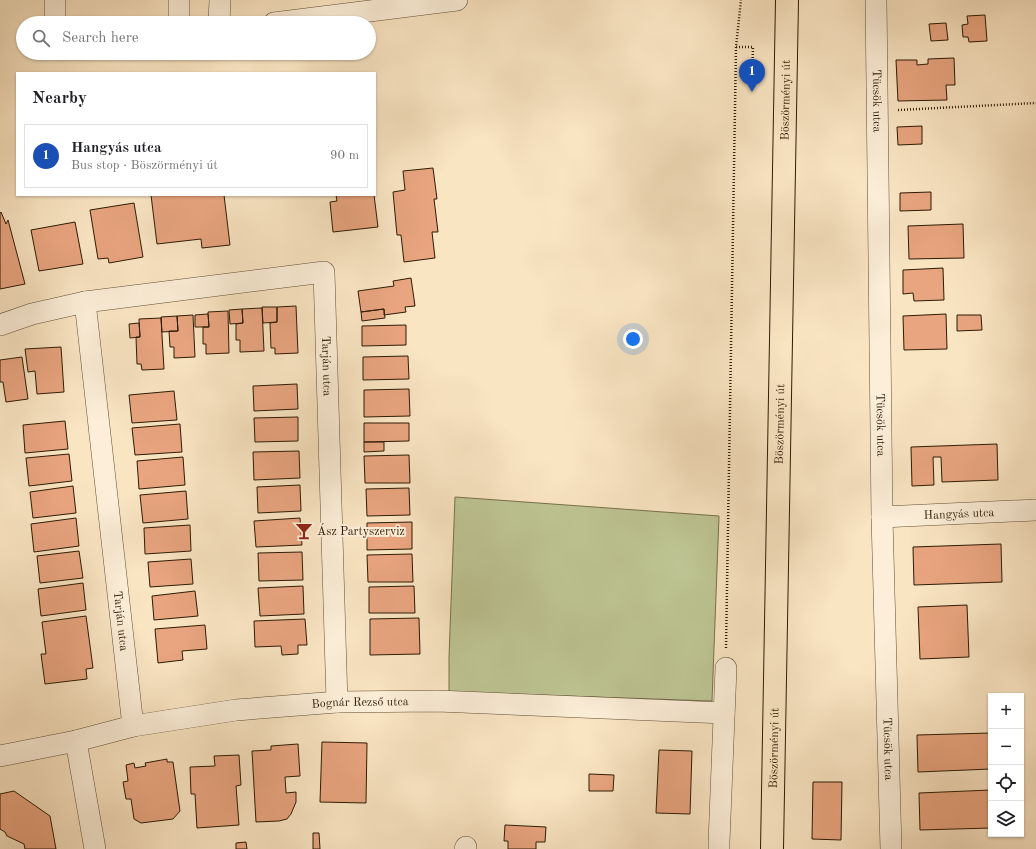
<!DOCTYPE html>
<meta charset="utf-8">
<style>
:root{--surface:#fff;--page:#f2f2f2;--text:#202124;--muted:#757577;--line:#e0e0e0;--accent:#0f766e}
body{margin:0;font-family:"Old Standard TT",serif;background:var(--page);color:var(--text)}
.controls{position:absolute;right:12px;bottom:12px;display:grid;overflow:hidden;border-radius:0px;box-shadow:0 1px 3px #0004}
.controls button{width:36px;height:36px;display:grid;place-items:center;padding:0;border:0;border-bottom:1px solid var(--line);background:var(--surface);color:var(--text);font:20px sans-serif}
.you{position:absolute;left:633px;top:339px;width:14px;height:14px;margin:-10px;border:3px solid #fff;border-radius:50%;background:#1a73e8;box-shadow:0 0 0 6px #1a73e833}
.badge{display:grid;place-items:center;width:26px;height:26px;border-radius:50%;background:var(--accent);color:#fff;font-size:13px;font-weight:700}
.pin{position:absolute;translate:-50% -33px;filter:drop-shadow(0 1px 2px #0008)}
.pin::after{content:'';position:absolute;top:21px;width:14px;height:12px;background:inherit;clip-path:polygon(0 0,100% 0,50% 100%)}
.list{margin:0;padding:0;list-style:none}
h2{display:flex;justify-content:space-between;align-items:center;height:52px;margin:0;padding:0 16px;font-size:17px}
h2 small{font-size:13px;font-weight:400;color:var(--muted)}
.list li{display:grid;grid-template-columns:26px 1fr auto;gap:12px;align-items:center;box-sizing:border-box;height:64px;margin:0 8px 8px;padding:0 8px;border:1px solid var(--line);border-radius:0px}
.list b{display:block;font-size:15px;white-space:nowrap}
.list p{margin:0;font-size:13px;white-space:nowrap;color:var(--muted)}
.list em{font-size:13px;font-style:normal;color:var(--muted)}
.icon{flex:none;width:22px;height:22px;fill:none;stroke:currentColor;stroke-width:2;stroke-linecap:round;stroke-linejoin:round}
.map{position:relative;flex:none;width:1036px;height:849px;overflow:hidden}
.search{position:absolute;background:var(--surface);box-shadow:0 1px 3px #0004;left:16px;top:16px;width:360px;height:44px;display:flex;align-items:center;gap:10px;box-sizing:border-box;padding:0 14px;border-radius:22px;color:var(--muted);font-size:15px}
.panel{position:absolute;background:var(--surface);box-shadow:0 1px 3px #0004;left:16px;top:72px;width:360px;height:124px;border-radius:0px}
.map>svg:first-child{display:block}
</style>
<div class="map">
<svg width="1036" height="849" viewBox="0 0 1036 849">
<rect width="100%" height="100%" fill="#fae5c3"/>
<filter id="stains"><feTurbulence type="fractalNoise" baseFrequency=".005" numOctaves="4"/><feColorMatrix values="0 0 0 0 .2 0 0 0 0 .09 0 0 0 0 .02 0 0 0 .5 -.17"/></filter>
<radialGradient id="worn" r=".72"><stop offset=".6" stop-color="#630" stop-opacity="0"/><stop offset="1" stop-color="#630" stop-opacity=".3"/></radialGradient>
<!-- green -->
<path fill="#bec594" stroke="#76704c" d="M455,497L719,516L712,701L449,692V657Z"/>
<!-- building -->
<path fill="#e9a580" stroke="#2d1b04" d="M985,15L987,41L969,42L968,37H963L962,25L968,24L967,16Z
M946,23L948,40L931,41L929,24Z
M954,58L955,85H946L947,100L898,101L896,60H917V65L928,64V59Z
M922,126V144L898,145L897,127Z
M433,168L437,199H434L438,232H432L435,258L404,262L401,235H397L393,192L405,190L403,171Z
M931,192V210L900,211V193Z
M151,195H224L230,245L202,248L201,239L157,244Z
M336,195H374L378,227L333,232L330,202L337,201Z
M134,203L143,257L109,263L108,258L98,259L90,210Z
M1,212L6,224L8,220L25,284L0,289V213Z
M75,222L83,264L39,271L31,230Z
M963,224L964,258L909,259L908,226Z
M943,268L944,300L914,301L913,293L903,294V270Z
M411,278L415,306L405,307L406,312L384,315V309L361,312L358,291L394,286L393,281Z
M296,306L298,353L275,354V348H271L270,323L277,322V307Z
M262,307H277V322L263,323Z
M262,308L264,351L240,352V340H236V324L243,323L242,309Z
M242,309L243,323L230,324L229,310Z
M384,309L385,318L362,321L361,312Z
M228,311L229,353L206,354V344H203V327H209L208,312Z
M208,314L209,327H195V315Z
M946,314L947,349L904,350L903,316Z
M193,315L195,357L174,358V347H170L169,331H178L177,316Z
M957,315H981L982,330L957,331Z
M177,316L178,331L162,332L161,317Z
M161,318L164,369L142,370L141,364H137L136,337H140L139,319Z
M139,323L140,337L130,338L129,324Z
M406,325V345L362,346V326Z
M61,347L64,392L37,394L35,371L28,372L25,349Z
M408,356L409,379L363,380V357Z
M22,357L28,399L6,402L3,382H0V360Z
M297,384L298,409L254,411L253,386Z
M409,389L410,416L364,417V390Z
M174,391L177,420L132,423L129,395Z
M298,417V441L255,442L254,418Z
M65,421L68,449L25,453L23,425Z
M364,423H409V441L364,442Z
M180,424L182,452L135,455L132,428Z
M364,442H384V451L364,452Z
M997,444L998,480L942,482L941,457H933L934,485L912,486L911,447Z
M299,451L300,478L254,480L253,452Z
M69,454L72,481L29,486L26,458Z
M409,455L410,483H365L364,456Z
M183,457L185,485L139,489L137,461Z
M300,485L301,511L258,513L257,487Z
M73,486L76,513L33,518L30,492Z
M409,488L410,515L367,516L366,489Z
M186,491L188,519L143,523L140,495Z
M76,518L79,546L34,552L31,524Z
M300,518L302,545L256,547L254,521Z
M412,522V549L367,550V523Z
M190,525L191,551L145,554L144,528Z
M1001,544L1002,582L914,585L913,547Z
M79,551L83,578L40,583L37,556Z
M302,552L303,580L259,581L258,553Z
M412,554L413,582H368L367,555Z
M191,559L193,584L150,587L148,562Z
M83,583L86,610L41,616L38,589Z
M303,586L304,614L260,616L258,588Z
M414,586L415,613H369V587Z
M195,591L198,616L154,620L152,596Z
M967,605L969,657L920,659L918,607Z
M86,616L93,668L86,669L87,679L45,684L41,654H46L42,622Z
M419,618L420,654L370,655V619Z
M305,619L307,645H298V654L282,655L281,646L255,647L254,621Z
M205,625L207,649L182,651L183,660L158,663L155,629Z
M991,733V769L918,772L917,735Z
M322,742L367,743L366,803L320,802Z
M298,744L300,776L285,777L286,793L296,792V802L291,814L287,819L279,821L256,822L252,751L271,750V746Z
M659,750L692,751L690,814L656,813Z
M239,755L241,785L236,786L239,825L197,828L195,794H191L190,767L215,766L214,756Z
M167,759V762H173L180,811L173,819L141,823L134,819L131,799H126L123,782L128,781L126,765L134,763L135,768L146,766L145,763Z
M589,774L614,775L613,791H589Z
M813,782H842L841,840L812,839Z
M991,790V828L920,830L919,793Z
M14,791L50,816L56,849H25L24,844L7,836L5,832L0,829V794Z
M505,825L546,827L545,842H536V849H508V841H504Z
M313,833H319L320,849H313Z
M246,842L247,849H236V843Z"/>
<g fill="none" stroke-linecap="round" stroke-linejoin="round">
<!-- minor casing -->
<g stroke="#604e34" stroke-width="22">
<g id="minor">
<path id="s1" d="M876,0L882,517L891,849"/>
<path d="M55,23V0"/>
<path d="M179,23V0"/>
<path d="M219,23L220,0"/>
<path d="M274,23L457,0"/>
<path id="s2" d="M85,302L133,726"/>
<path id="s3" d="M0,325L32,314L85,302L324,272L337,702"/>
<path id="s4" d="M882,517L1036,510"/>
<path d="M76,741L95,849"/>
<path id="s5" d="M0,756L76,741L133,726L236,710L337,702L437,701L724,713"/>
<path d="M465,849L466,847"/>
<path d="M719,849V842L726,668"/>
</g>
</g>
<!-- major casing -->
<g stroke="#2d1b04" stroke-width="24">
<g id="major">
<path id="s6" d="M772,849L787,0"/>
</g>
</g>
<!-- path -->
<path stroke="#2d1b04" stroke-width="2.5" stroke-dasharray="1 2" stroke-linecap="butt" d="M736,47H753L752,81
M898,110L1036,103
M726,648L736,47L741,0"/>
<!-- minor -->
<use href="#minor" stroke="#fceed8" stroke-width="21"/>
<!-- major -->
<use href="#major" stroke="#fae5c3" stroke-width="22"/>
</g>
<!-- icons -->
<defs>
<g id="bar-bare" transform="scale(1.38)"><path d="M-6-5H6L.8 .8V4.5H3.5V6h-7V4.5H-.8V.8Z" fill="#8f2418" stroke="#fceed8" stroke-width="2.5" paint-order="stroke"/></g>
</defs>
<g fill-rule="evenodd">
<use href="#bar-bare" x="304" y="531"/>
</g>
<g text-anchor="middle" stroke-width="4" stroke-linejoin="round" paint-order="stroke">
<!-- street labels -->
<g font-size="12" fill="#2d1b04" stroke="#fceed8">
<text dy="4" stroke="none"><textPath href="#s6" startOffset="749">Böszörményi út</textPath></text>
<text dy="4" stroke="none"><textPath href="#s1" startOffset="101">Tücsök utca</textPath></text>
<text dy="4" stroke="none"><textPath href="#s3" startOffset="423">Tarján utca</textPath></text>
<text dy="4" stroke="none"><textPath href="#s6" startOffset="425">Böszörményi út</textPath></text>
<text dy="4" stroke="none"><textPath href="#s1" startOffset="425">Tücsök utca</textPath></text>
<text dy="4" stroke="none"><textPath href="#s4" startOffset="77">Hangyás utca</textPath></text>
<text dy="4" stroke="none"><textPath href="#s2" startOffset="321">Tarján utca</textPath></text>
<text dy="4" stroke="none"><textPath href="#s5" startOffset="365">Bognár Rezső utca</textPath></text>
<text dy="4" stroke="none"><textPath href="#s6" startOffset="101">Böszörményi út</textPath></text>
<text dy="4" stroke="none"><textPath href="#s1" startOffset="749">Tücsök utca</textPath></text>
</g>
<!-- poi labels -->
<g font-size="12" fill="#2d1b04" stroke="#fceed8" text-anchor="start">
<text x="317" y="535">Ász Partyszerviz</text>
</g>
</g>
<rect width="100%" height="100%" filter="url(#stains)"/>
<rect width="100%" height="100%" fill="url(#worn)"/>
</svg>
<div class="controls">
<button>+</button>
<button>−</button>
<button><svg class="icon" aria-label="locate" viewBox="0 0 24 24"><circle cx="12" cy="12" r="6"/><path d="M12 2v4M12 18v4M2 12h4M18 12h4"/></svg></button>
<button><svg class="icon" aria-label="layers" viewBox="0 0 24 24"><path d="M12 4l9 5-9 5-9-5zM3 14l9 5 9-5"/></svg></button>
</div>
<div class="you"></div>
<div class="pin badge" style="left:752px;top:92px;background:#1a4fb4">1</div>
<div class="search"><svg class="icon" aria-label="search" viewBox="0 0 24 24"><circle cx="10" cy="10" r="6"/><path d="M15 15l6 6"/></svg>Search here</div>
<section class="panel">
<h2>Nearby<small></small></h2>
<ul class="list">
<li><span class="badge" style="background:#1a4fb4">1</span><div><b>Hangyás utca</b><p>Bus stop · Böszörményi út</p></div><em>90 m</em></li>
</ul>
</section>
</div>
